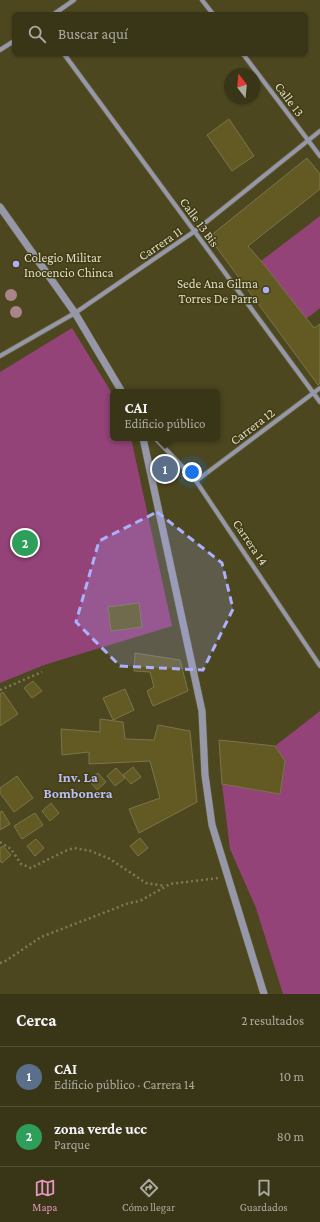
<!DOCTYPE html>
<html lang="es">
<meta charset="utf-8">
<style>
:root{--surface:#393517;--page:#403d20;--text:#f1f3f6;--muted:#ababa1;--line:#535036;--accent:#e797bd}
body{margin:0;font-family:"Crimson Pro",serif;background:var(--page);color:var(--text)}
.compass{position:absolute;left:224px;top:68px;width:36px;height:36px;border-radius:50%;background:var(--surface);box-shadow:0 1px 3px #0004;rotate:344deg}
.you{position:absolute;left:192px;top:472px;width:14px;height:14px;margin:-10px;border:3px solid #fff;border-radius:50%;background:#1a73e8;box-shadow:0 0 0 6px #1a73e833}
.badge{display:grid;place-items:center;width:26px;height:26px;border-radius:50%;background:var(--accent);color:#fff;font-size:13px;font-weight:700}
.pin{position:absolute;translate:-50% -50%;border:2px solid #fff;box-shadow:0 1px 4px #0006}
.popup{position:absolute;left:110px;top:389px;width:110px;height:52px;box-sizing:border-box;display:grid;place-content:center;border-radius:6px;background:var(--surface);filter:drop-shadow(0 1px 3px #0005);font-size:13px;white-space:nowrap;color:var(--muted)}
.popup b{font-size:15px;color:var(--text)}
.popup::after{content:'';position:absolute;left:50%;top:100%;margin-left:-8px;border:8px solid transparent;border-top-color:var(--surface)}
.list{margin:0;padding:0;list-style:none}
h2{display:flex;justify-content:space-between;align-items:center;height:52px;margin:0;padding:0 16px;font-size:17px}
h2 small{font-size:13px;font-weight:400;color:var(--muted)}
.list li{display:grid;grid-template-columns:26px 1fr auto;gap:12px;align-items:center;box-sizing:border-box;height:60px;padding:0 16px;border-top:1px solid var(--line)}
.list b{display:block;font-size:15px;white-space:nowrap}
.list p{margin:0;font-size:13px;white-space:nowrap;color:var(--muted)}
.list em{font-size:13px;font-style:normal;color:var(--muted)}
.icon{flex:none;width:22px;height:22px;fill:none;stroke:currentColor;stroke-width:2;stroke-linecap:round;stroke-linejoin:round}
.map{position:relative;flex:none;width:320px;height:994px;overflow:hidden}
.search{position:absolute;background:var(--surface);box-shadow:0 1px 3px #0004;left:12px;right:12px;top:12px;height:44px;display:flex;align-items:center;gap:10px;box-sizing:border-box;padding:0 14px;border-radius:6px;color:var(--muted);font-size:15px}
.sheet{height:172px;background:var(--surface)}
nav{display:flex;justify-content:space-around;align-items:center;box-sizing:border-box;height:56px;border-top:1px solid var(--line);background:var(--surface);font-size:11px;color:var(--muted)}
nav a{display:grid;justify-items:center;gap:2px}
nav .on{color:var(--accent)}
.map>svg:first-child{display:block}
</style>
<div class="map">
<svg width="320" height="994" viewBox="0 0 320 994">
<rect width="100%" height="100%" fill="#4c471f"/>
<!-- green -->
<path fill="#934378" d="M320,216V308L306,319L261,261Z
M72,328L113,395V438H131L172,626L44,665L0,683V372Z
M320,711V994H283L256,908L230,849L222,784L280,794L285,761L275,746Z"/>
<!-- building -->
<path fill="#625a22" stroke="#7b754d" d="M229,119L254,156L232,171L207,135Z
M307,158L320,174V189L248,246L261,261L314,328L320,324V383L318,385L209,237Z
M166,458L176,473L166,481L155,465Z
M139,603L142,627L111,631L108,607Z
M135,653L180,660L188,691L153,706L147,691L154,687L150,672L134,671Z
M33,681L42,691L32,698L24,688Z
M125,689L134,710L113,720L103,698Z
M3,692L18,714L0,726V694Z
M100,719L123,722L125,739L154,740L158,725L190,731L197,802L139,833L129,809L160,798L150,761L89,764V752L62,755L61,729L100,732Z
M219,740L275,746L285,761L280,794L222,784Z
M133,767L141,777L131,784L123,775Z
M116,768L125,778L115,786L107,776Z
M98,773L106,782L97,790L89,780Z
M17,776L33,798L14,812L0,793V788Z
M51,803L59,813L50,821L42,811Z
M2,811L10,824L0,830V812Z
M35,813L43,825L22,839L14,826Z
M140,838L148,848L138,856L130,846Z
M36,839L44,848L35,856L27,846Z
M3,846L11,855L2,863L0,861V848Z"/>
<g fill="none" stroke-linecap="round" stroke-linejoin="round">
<!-- minor casing -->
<g stroke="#696541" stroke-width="5.5">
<path id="minor" d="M202,0L213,14
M54,14L74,0
M0,50L14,41
M64,54L320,402
M243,54L320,156
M0,356L75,313L195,231L320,131
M155,438L196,481L320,666
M196,481L320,388"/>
</g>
<!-- tertiary casing -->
<g stroke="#696541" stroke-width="8">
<path id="tertiary" d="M0,207L75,313L122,392
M143,438L202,711L205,775L212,825L264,994"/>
</g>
<!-- path -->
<path stroke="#7e7a59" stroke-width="2.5" stroke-dasharray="2 3" stroke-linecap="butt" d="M0,690L42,672
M0,842L11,849L21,864L31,868L65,851L74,848L91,851L110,859L146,883L165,886
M0,963L4,962L41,937L129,903L140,901L170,884L218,878"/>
<!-- minor -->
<use href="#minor" stroke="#9697a9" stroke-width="4"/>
<!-- tertiary -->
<use href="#tertiary" stroke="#9697a9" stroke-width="7"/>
</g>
<!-- trees -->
<g fill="#ab8489">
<circle cx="11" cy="295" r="6"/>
<circle cx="16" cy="312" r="6"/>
</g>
<!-- marked area -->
<path fill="#acaffb" fill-opacity="0.2" stroke="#acaffb" stroke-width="3" stroke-dasharray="8 5" stroke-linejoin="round" d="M157,512L222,563L233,609L203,670L120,666L76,622L99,541Z"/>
<!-- markers -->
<g fill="#acaffb" stroke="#413c14" stroke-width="1.5">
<circle cx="16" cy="264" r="4"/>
<circle cx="266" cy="290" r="4"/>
</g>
<g text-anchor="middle" stroke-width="3" stroke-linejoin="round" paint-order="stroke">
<!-- street labels -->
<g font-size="13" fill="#dedcc7" stroke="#413c14">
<text transform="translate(290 99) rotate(53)" y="5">Calle 13</text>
<text transform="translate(200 222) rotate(54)" y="5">Calle 13 Bis</text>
<text transform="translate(160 243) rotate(-34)" y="5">Carrera 11</text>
<text transform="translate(252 426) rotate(-37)" y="5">Carrera 12</text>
<text transform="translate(251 542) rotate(56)" y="5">Carrera 14</text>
</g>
<!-- poi labels -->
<g font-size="13" fill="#dedcc7" stroke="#413c14" text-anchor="start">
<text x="24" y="262">Colegio Militar<tspan x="24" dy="15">Inocencio Chinca</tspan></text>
<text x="258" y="288" text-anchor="end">Sede Ana Gilma<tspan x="258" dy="15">Torres De Parra</tspan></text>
</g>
<!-- neighbourhood labels -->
<g font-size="14" font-weight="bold" fill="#babef7" stroke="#413c14">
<text x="78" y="782">Inv. La<tspan x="78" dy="16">Bombonera</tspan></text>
</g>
</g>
</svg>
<svg class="compass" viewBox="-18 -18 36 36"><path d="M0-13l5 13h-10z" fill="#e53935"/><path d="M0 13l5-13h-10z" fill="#ababa1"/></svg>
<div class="you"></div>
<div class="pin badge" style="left:165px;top:469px;background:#5c6f8a">1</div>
<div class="popup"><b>CAI</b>Edificio público</div>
<div class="pin badge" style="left:25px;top:543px;background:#2e9e5b">2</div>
<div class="search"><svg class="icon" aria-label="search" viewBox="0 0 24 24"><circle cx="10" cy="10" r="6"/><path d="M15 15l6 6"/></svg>Buscar aquí</div>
</div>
<section class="sheet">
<h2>Cerca<small>2 resultados</small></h2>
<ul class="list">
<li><span class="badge" style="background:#5c6f8a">1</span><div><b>CAI</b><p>Edificio público · Carrera 14</p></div><em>10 m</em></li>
<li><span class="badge" style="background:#2e9e5b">2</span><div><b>zona verde ucc</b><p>Parque</p></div><em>80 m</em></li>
</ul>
</section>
<nav>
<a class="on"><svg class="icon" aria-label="map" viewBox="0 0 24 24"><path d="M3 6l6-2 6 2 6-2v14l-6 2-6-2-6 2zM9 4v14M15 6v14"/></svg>Mapa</a>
<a><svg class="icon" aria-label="directions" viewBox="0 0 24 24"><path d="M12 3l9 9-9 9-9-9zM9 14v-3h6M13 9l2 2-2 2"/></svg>Cómo llegar</a>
<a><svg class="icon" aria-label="saved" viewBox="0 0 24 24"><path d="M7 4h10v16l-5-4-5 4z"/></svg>Guardados</a>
</nav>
